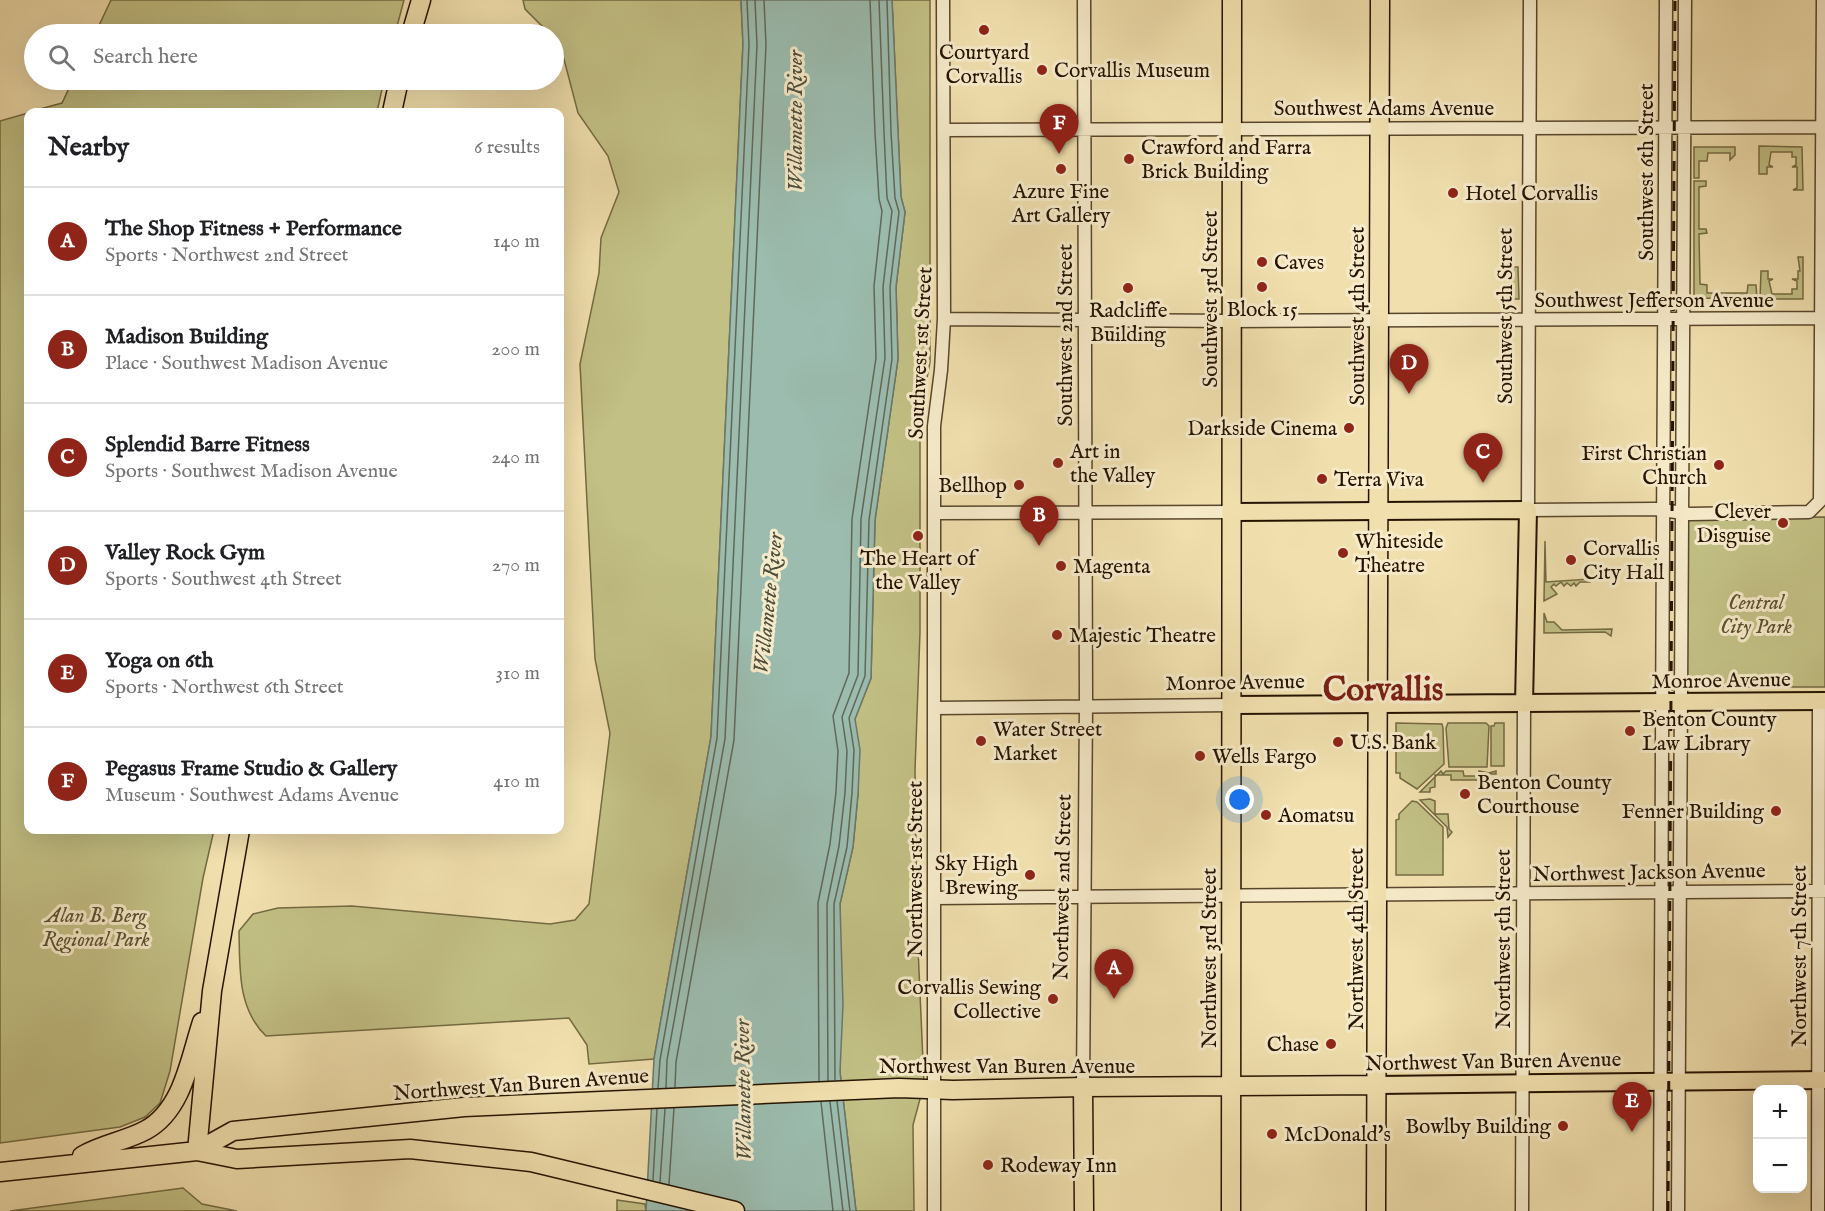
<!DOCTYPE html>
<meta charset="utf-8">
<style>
:root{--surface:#fff;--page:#f6f6f6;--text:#202124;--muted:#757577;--line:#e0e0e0;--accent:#8f2418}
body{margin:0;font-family:"IM FELL English",serif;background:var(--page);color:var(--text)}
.controls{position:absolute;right:18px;bottom:18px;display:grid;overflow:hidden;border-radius:12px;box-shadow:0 6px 24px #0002}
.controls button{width:54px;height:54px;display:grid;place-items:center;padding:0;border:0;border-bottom:2px solid var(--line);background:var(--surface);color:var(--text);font:30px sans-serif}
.you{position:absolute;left:1240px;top:800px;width:21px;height:21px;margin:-15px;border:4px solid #fff;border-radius:50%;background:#1a73e8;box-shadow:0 0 0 9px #1a73e833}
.badge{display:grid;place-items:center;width:39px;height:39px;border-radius:50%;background:var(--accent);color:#fff;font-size:20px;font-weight:700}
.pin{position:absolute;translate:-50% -50px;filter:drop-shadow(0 2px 3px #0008)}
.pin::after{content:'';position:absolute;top:32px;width:21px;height:18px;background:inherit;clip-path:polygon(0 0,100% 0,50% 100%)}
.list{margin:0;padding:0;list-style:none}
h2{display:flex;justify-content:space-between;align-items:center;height:78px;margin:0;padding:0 24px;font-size:26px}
h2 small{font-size:20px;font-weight:400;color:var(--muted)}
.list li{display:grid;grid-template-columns:39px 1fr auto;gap:18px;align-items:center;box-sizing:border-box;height:108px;padding:0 24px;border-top:2px solid var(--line)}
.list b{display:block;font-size:22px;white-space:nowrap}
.list p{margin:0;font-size:20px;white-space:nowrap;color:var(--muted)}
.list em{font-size:20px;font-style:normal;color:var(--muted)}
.icon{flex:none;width:33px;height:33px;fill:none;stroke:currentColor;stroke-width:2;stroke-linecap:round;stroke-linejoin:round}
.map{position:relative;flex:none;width:1825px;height:1211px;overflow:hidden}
.search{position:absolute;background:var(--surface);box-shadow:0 6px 24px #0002;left:24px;top:24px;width:540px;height:66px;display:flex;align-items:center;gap:15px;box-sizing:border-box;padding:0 21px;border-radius:33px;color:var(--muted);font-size:22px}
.panel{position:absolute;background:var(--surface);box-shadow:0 6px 24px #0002;left:24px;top:108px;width:540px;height:726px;border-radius:12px}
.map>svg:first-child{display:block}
</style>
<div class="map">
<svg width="1825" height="1211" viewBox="0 0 1825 1211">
<rect width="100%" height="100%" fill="#f1e0ae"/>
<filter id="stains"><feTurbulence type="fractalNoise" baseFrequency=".00333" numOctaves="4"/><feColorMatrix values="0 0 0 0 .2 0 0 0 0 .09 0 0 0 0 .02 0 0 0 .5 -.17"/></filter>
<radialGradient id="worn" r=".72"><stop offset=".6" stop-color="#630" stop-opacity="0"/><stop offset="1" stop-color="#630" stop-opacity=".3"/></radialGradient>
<!-- green -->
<path fill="#c2c085" stroke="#746a42" stroke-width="1.5" d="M111,0H404L395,34H95Z
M523,0H741L743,44L711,737L654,1059L589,1064L587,1045L569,1018L266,1036C237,1008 240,968 239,931L253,914L278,908L352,906L550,924L575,920L589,904L610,733L595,659L580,364L599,273L601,238L619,192L608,156L578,113L560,44L554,34H550L525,9Z
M892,0H930V362L920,415V632L915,770L917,925L924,1084L913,1125L914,1211H856L840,1072V904L853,847L858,794L855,719L871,678L875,520L898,359L896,287L905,212L901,197Z
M73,80H384L377,112H29L62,103Z
M28,113V830H214L203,878L170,1071L160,1103L145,1117L120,1127L0,1143V121Z
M1759,146L1802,147L1803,190H1793L1797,188V167H1792L1796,165V157H1792V152H1771L1769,165L1773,167H1767V174H1759Z
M1694,147H1735V155L1730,160V153H1708L1707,161H1699V178H1694Z
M1694,181H1706V186L1699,187V229H1706L1707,233L1699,234L1700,284L1707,285V293H1747L1748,285H1756L1757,299L1694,298Z
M1798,257H1803V299H1760L1761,271H1768V279H1773L1769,281L1772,294H1792V289H1797V281L1792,279H1798V271H1800Z
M1511,267H1518L1519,299H1511Z
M1825,517V687H1689L1686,683L1684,523L1693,518Z
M1545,541L1546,582L1590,579V582H1580L1576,586L1574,583L1571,586L1567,583L1564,586L1561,582L1556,586L1554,584L1551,587L1557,594L1544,601Z
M1544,613L1547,622H1554L1562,630L1612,629L1611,636L1605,632L1544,633Z
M1396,723L1442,724L1443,728L1444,764L1417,789L1400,778V773H1396Z
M1448,723H1486L1489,726L1487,767H1449L1446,728Z
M1495,723H1504V766H1491V726H1494Z
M1441,771L1443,774L1446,771H1463L1464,776H1479V771L1489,773L1496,771V774H1481V780H1451V775H1435V787L1430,788V792H1420Z
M1430,799L1435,801V814H1448L1449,829L1452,832L1448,837L1447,827L1420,800Z
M1412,801L1417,802L1443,827V875H1396V820L1399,819V814Z
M183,1188L202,1204L237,1211H10Z
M617,1200L645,1204L646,1211H617Z"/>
<!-- water -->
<path fill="#9bbcaf" stroke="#6c7869" stroke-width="1.5" d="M741,0H892L901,197L905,212L896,287L898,359L875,520L871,678L855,719L860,750L858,794L853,847L840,904L843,1004L840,1072L856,1211H646L654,1059L711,737L743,44Z"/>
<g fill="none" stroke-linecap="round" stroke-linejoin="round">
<!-- shore -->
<path stroke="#606858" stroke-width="1.5" d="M835,1080L834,904L847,847L852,793L854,750L849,718L865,676L869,520L892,359L890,287L899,212L895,198L891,132L887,0
M819,1081L818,903L830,844L836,792L838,751L833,716L849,673L852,519L876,358L874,286L882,211L879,199L875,133L870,0
M828,1081L827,904L839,846L845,793L847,751L842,717L858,675L861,519L885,358L883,287L892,211L887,198L884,132L879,0
M675,1087L676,1062L734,740L766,45L764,0
M658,1088L660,1060L717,738L749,45L747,0
M666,1088L667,1060L725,739L757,45L755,0
M837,1101L850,1211
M821,1102L833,1211
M830,1102L843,1211
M653,1180L657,1109
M660,1182L665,1109
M669,1184L674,1108"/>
<!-- minor casing -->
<g stroke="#58462c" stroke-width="15">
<path id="minor" d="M1530,0L1528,510L1655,509L1690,514L1809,512L1820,501L1823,0
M944,130L1825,127
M944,319L1232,321L1825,318
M935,513L1232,512
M934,708L1232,705
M934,898L1825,891
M1083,1087L1086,707L1084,0
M934,1211V426L941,370L944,319L943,0
M1522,1211L1524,704
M1660,1211C1660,807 1665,404 1666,0
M1678,1211L1685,0
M1818,1211L1819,701"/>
</g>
<!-- major casing -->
<g stroke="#251300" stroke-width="20">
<path id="major" d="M1232,512L1528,510L1524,704
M1232,705L1825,701
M1378,1085L1825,1080"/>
</g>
<!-- highway casing -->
<g stroke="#251300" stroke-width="21">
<path id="highway" d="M411,34L421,0
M392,112L399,80
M1083,1087L1084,1211
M197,1151L233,1131L464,1107L899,1088L953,1090L1083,1087L1378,1085
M197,1151L212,991L240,830
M82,1156C102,1144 126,1141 146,1130C183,1110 190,1058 202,1022
M0,1172L197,1151L237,1159L410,1149L531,1162L735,1211
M1231,1211L1232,0
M1376,1211L1380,0"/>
</g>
<!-- minor -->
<use href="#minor" stroke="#f6ebca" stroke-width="12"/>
<!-- major -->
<use href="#major" stroke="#f1e0ae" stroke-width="16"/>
<!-- highway -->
<use href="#highway" stroke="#f1e0ae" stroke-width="18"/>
<!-- rail -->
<path stroke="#251300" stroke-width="3" stroke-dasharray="10 10" stroke-linecap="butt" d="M1668,1211L1675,0"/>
</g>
<!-- markers -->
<g fill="#8f2418" stroke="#f6ebca" stroke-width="2">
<circle cx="984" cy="30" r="6"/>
<circle cx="1042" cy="70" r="6"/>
<circle cx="1129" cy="159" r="6"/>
<circle cx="1061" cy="169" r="6"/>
<circle cx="1453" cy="193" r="6"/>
<circle cx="1262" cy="262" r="6"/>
<circle cx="1262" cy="287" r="6"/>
<circle cx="1128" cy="288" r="6"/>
<circle cx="1349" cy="428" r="6"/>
<circle cx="1058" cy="463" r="6"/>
<circle cx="1719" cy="465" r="6"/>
<circle cx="1322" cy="479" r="6"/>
<circle cx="1019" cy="485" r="6"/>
<circle cx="1783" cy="523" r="6"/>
<circle cx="918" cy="536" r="6"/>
<circle cx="1343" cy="553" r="6"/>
<circle cx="1571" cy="560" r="6"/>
<circle cx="1061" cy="566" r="6"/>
<circle cx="1057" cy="635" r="6"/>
<circle cx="1630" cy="731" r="6"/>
<circle cx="981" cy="741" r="6"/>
<circle cx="1338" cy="742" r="6"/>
<circle cx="1200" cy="756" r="6"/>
<circle cx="1465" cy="794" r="6"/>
<circle cx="1776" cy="811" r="6"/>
<circle cx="1266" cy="815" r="6"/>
<circle cx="1030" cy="875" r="6"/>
<circle cx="1053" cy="999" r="6"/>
<circle cx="1331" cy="1044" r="6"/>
<circle cx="1563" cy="1126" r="6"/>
<circle cx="1272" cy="1134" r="6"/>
<circle cx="988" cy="1165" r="6"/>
</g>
<g text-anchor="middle" stroke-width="6" stroke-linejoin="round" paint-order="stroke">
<!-- poi labels -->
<g font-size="21" fill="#251300" stroke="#f6ebca" text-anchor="start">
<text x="984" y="59" text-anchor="middle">Courtyard<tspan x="984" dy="24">Corvallis</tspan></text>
<text x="1054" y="77">Corvallis Museum</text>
<text x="1141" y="154">Crawford and Farra<tspan x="1141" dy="24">Brick Building</tspan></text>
<text x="1061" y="198" text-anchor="middle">Azure Fine<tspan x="1061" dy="24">Art Gallery</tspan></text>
<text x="1465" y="200">Hotel Corvallis</text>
<text x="1274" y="269">Caves</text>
<text x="1262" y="316" text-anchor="middle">Block 15</text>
<text x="1128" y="317" text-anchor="middle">Radcliffe<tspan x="1128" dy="24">Building</tspan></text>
<text x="1337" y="435" text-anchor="end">Darkside Cinema</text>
<text x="1070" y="458">Art in<tspan x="1070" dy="24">the Valley</tspan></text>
<text x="1707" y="460" text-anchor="end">First Christian<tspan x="1707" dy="24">Church</tspan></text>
<text x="1334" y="486">Terra Viva</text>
<text x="1007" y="492" text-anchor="end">Bellhop</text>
<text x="1771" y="518" text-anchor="end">Clever<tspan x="1771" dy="24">Disguise</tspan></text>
<text x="1355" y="548">Whiteside<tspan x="1355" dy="24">Theatre</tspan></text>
<text x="1583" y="555">Corvallis<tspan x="1583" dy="24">City Hall</tspan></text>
<text x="918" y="565" text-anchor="middle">The Heart of<tspan x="918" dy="24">the Valley</tspan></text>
<text x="1073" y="573">Magenta</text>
<text x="1069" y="642">Majestic Theatre</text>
<text x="1642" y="726">Benton County<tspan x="1642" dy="24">Law Library</tspan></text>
<text x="993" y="736">Water Street<tspan x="993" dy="24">Market</tspan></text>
<text x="1350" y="749">U.S. Bank</text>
<text x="1212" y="763">Wells Fargo</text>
<text x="1477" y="789">Benton County<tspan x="1477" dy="24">Courthouse</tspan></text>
<text x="1764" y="818" text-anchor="end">Fenner Building</text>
<text x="1278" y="822">Aomatsu</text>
<text x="1018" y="870" text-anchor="end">Sky High<tspan x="1018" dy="24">Brewing</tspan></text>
<text x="1041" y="994" text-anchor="end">Corvallis Sewing<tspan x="1041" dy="24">Collective</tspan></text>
<text x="1319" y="1051" text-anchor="end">Chase</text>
<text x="1551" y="1133" text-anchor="end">Bowlby Building</text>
<text x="1284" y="1141">McDonald's</text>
<text x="1000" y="1172">Rodeway Inn</text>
</g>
<!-- street labels -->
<g font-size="21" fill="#251300" stroke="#f6ebca">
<text x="1384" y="115">Southwest Adams Avenue</text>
<text transform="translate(1646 172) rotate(-90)" y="7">Southwest 6th Street</text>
<text transform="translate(1210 299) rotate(-90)" y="7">Southwest 3rd Street</text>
<text x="1654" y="307">Southwest Jefferson Avenue</text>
<text transform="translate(1357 316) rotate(-90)" y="7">Southwest 4th Street</text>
<text transform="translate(1505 316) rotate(-90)" y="7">Southwest 5th Street</text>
<text transform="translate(1065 335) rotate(-90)" y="7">Southwest 2nd Street</text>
<text transform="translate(920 353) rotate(-87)" y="7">Southwest 1st Street</text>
<text transform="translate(1721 680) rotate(-1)" y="7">Monroe Avenue</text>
<text transform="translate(1235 682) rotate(-1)" y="7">Monroe Avenue</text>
<text transform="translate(915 869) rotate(-90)" y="7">Northwest 1st Street</text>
<text transform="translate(1649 872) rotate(-1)" y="7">Northwest Jackson Avenue</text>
<text transform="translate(1062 887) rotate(-89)" y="7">Northwest 2nd Street</text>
<text transform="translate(1356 939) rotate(-90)" y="7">Northwest 4th Street</text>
<text transform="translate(1503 939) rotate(-90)" y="7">Northwest 5th Street</text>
<text transform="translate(1799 956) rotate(-90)" y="7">Northwest 7th Street</text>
<text transform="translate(1209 958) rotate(-90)" y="7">Northwest 3rd Street</text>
<text transform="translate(1493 1061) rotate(-1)" y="7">Northwest Van Buren Avenue</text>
<text x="1007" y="1073">Northwest Van Buren Avenue</text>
<text transform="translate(521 1084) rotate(-4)" y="7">Northwest Van Buren Avenue</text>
</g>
<!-- park labels -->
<g font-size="21" font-style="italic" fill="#5c502f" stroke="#f6ebca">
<text x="1756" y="609">Central<tspan x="1756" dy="24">City Park</tspan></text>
<text x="96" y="922">Alan B. Berg<tspan x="96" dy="24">Regional Park</tspan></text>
</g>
<!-- water labels -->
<g font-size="22" font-style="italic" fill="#4e4e3d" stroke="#f6ebca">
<text transform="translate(794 121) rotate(-90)" y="8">Willamette River</text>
<text transform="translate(767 603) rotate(-84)" y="8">Willamette River</text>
<text transform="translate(742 1090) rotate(-91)" y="8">Willamette River</text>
</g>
<!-- town labels -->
<g font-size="33" font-weight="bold" fill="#7a1f14" stroke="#f6ebca">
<text x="1383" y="700">Corvallis</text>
</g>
</g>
<rect width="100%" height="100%" filter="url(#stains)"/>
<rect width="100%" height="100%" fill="url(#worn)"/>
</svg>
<div class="controls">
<button>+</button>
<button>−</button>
</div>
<div class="you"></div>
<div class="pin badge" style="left:1114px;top:999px">A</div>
<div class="pin badge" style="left:1039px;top:546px">B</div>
<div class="pin badge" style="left:1483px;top:483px">C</div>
<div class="pin badge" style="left:1409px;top:394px">D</div>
<div class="pin badge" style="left:1632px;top:1132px">E</div>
<div class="pin badge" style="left:1059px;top:154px">F</div>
<div class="search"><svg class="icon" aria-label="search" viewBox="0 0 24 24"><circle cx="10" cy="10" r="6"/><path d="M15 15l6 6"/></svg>Search here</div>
<section class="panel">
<h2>Nearby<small>6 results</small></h2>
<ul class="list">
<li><span class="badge">A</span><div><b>The Shop Fitness + Performance</b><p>Sports · Northwest 2nd Street</p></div><em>140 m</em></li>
<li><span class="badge">B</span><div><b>Madison Building</b><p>Place · Southwest Madison Avenue</p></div><em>200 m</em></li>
<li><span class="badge">C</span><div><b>Splendid Barre Fitness</b><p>Sports · Southwest Madison Avenue</p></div><em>240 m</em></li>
<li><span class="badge">D</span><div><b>Valley Rock Gym</b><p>Sports · Southwest 4th Street</p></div><em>270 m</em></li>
<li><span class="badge">E</span><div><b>Yoga on 6th</b><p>Sports · Northwest 6th Street</p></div><em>310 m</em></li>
<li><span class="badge">F</span><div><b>Pegasus Frame Studio &amp; Gallery</b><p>Museum · Southwest Adams Avenue</p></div><em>410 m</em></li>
</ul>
</section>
</div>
